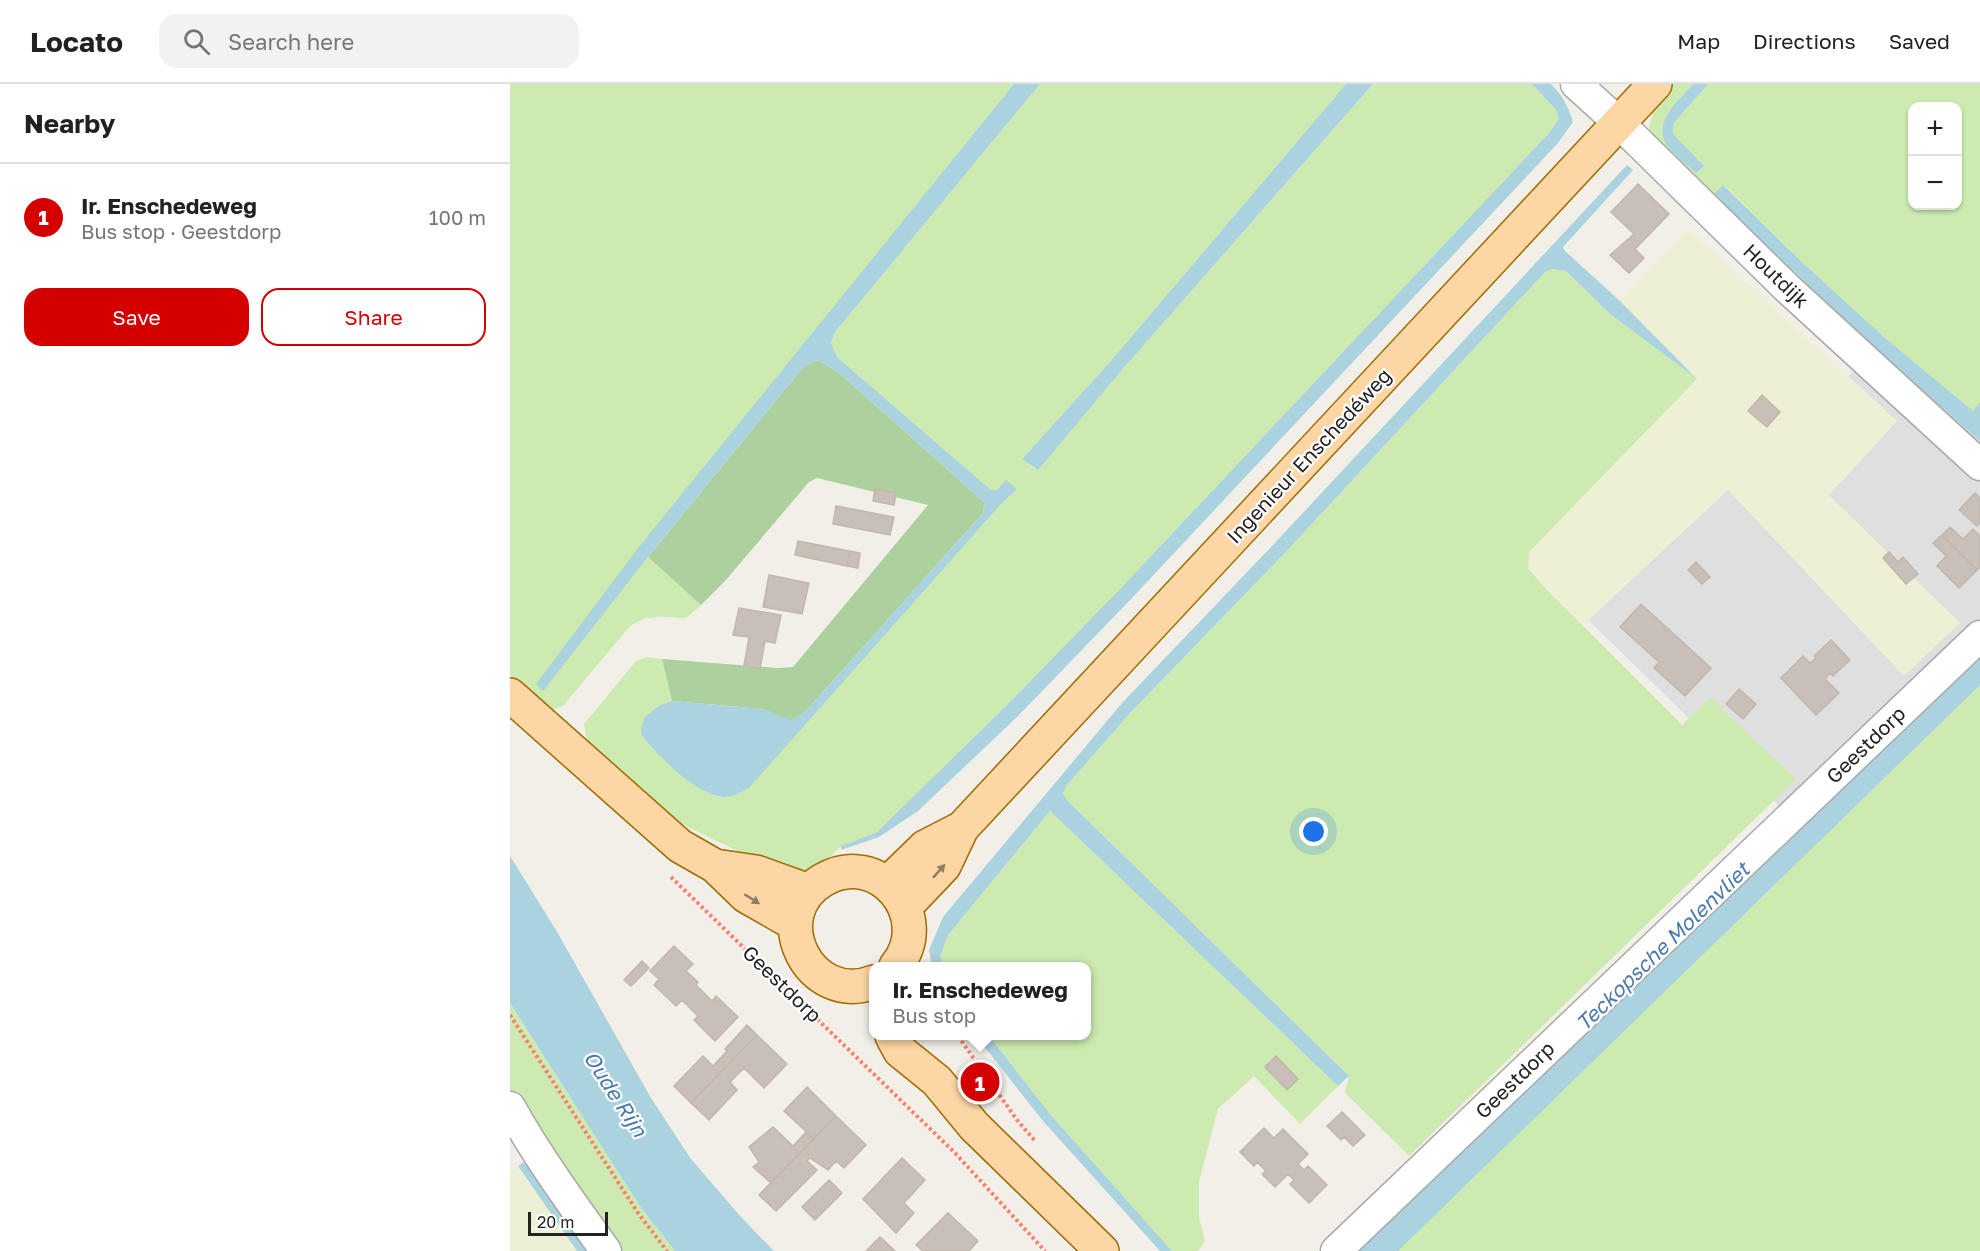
<!DOCTYPE html>
<meta charset="utf-8">
<style>
:root{--surface:#fff;--page:#f2f2f2;--text:#202124;--muted:#757577;--line:#e0e0e0;--accent:#d40000}
body{margin:0;font-family:"Golos Text",sans-serif;background:var(--page);color:var(--text)}
.controls{position:absolute;right:18px;top:18px;display:grid;overflow:hidden;border-radius:12px;box-shadow:0 2px 4px #0004}
.controls button{width:54px;height:54px;display:grid;place-items:center;padding:0;border:0;border-bottom:2px solid var(--line);background:var(--surface);color:var(--text);font:30px sans-serif}
.scale{position:absolute;left:18px;bottom:15px;width:80px;box-sizing:border-box;padding-left:6px;border:3px solid #222;border-top:0;font-size:16px;line-height:21px;white-space:nowrap;color:#222;-webkit-text-stroke:4px #fff;paint-order:stroke}
.you{position:absolute;left:804px;top:748px;width:21px;height:21px;margin:-15px;border:4px solid #fff;border-radius:50%;background:#1a73e8;box-shadow:0 0 0 9px #1a73e833}
.badge{display:grid;place-items:center;width:39px;height:39px;border-radius:50%;background:var(--accent);color:#fff;font-size:20px;font-weight:700}
.pin{position:absolute;translate:-50% -50%;border:3px solid #fff;box-shadow:0 2px 6px #0006}
.popup{position:absolute;left:359px;top:878px;width:222px;height:78px;box-sizing:border-box;display:grid;place-content:center;border-radius:12px;background:var(--surface);filter:drop-shadow(0 2px 4px #0005);font-size:20px;white-space:nowrap;color:var(--muted)}
.popup b{font-size:22px;color:var(--text)}
.popup::after{content:'';position:absolute;left:50%;top:100%;margin-left:-12px;border:12px solid transparent;border-top-color:var(--surface)}
.list{margin:0;padding:0;list-style:none}
h2{display:flex;justify-content:space-between;align-items:center;height:78px;margin:0;padding:0 24px;font-size:26px}
h2 small{font-size:20px;font-weight:400;color:var(--muted)}
.list li{display:grid;grid-template-columns:39px 1fr auto;gap:18px;align-items:center;box-sizing:border-box;height:108px;padding:0 24px;border-top:2px solid var(--line)}
.list b{display:block;font-size:22px;white-space:nowrap}
.list p{margin:0;font-size:20px;white-space:nowrap;color:var(--muted)}
.list em{font-size:20px;font-style:normal;color:var(--muted)}
.actions{display:flex;gap:12px;padding:18px 24px}
.actions a{flex:1;padding:14px 0;border:2px solid var(--accent);border-radius:18px;text-align:center;font-size:21px;color:var(--accent)}
.actions .main{background:var(--accent);color:#fff}
.icon{flex:none;width:33px;height:33px;fill:none;stroke:currentColor;stroke-width:2;stroke-linecap:round;stroke-linejoin:round}
.map{position:relative;flex:none;width:1470px;height:1167px;overflow:hidden}
header{display:flex;align-items:center;gap:36px;box-sizing:border-box;height:84px;padding:0 30px;background:var(--surface);border-bottom:2px solid var(--line)}
header strong{font-size:28px}
nav{display:flex;gap:33px;margin-inline-start:auto;font-size:21px}
.search{width:420px;height:54px;background:var(--page);display:flex;align-items:center;gap:15px;box-sizing:border-box;padding:0 21px;border-radius:18px;color:var(--muted);font-size:22px}
main{display:flex}
aside{flex:1;background:var(--surface)}
.map>svg:first-child{display:block}
</style>
<header>
<strong>Locato</strong>
<div class="search"><svg class="icon" aria-label="search" viewBox="0 0 24 24"><circle cx="10" cy="10" r="6"/><path d="M15 15l6 6"/></svg>Search here</div>
<nav><a>Map</a><a>Directions</a><a>Saved</a></nav>
</header>
<main>
<aside>
<h2>Nearby<small></small></h2>
<ul class="list">
<li><span class="badge">1</span><div><b>Ir. Enschedeweg</b><p>Bus stop · Geestdorp</p></div><em>100 m</em></li>
</ul>
<div class="actions"><a class="main">Save</a><a>Share</a></div>
</aside>
<div class="map">
<svg width="1470" height="1167" viewBox="0 0 1470 1167">
<rect width="100%" height="100%" fill="#f2efe9"/>
<!-- residential -->
<path fill="#e0dfdf" d="M1470,172V918L1075,533Z"/>
<!-- farmland -->
<path fill="#eef0d5" d="M1178,145L1387,337L1319,411L1450,539L1394,592L1218,406L1072,542L1018,484L1019,468L1187,296L1110,217Z
M8,1082L67,1167H0V1088Z"/>
<!-- grass -->
<path fill="#cdebb0" fill-rule="evenodd" d="M0,0H504L277,282L33,606L138,473L191,521L176,534C153,533 141,529 120,542L53,622L39,627L0,591Z
M530,0H836L600,278L512,375L527,386L611,287L863,0H1022L1047,27L1049,35L1039,49L610,505L496,622L367,748L331,762L308,785L285,790L252,779L176,742L121,702L78,663L74,640L126,577L137,573L152,575L162,617L150,621L132,652C149,671 188,713 215,713C219,713 224,710 228,709L490,421L507,405L481,406L327,273L321,259L325,248Z
M1164,0H1183L1168,16L1153,47L1186,89L1194,82L1163,51V40L1198,0H1470V318L1463,327L1375,254L1293,179L1214,101L1284,190L1364,264L1146,64L1139,44L1143,28ZM1402,22H1448V122H1402Z
M1043,185L1056,187L1100,230L1187,295L1019,468L1018,484L1037,506L1172,641L1200,613L1286,695L899,1072L835,1009L839,992L557,716L553,709L557,701L621,628L773,471L1035,188Z
M1470,601V1167H888L970,1086Z
M540,727L828,1002L790,1040L744,992L708,1025L689,1098V1133L695,1157L688,1167H662L540,1030L479,952H576V882H434L430,873L438,851Z
M0,919L131,1124L165,1167H107L0,1016Z"/>
<!-- forest -->
<path fill="#add19e" d="M308,276L328,288L475,419L473,429L295,628L280,637L253,625L162,617L152,575L268,584L283,583L418,421L307,394L299,398L216,496L191,521L138,473L294,282Z"/>
<!-- water -->
<path fill="#aad3df" d="M504,0H530L325,248L321,259L327,273L481,406H487L496,396L507,405L490,421L239,704C231,708 221,714 213,713C183,709 151,674 132,652L131,645L135,633L150,621L162,617L253,625L281,636L295,628L473,429L475,419L328,288L308,276L294,282L138,473L33,607L26,600L128,464Z
M836,0H863L611,287L528,386L512,375L600,278Z
M1022,0H1041C1053,12 1058,22 1063,38L1048,59L622,514L508,632L408,727L369,753L331,766V762L367,748L496,622L610,505L1039,49L1049,35L1047,27Z
M1183,0H1198L1163,40V50L1194,82L1186,89C1178,81 1162,69 1156,60C1143,37 1170,15 1183,0Z
M1117,81L1123,86L1053,163L1055,167L1110,217L1187,295L1100,230L1056,187L1043,185L1035,188L773,471L621,628L557,701L553,709L557,716L839,992L828,1002L540,727L438,851L430,873L434,882H422L419,866L433,833L612,619L763,461Z
M1213,101L1293,179L1375,254L1463,327L1470,318V357C1379,277 1290,196 1204,110Z
M1470,565V601L888,1167H842Z
M0,772L46,846L141,1014L181,1075L231,1133L264,1167H165L131,1124L0,919Z
M466,952H479L540,1030L662,1167H650L533,1037Z
M14,1078L70,1157L78,1167H67L8,1082Z"/>
<!-- building -->
<path fill="#c7bfb8" stroke="#c4b6ab" stroke-width="1.5" d="M1128,100L1159,130L1125,165L1134,174L1119,189L1100,171L1124,150L1101,128Z
M1252,311L1270,328L1257,343L1238,327Z
M365,405L386,409L384,421L363,417Z
M1465,409L1470,414V439L1467,442L1449,426Z
M326,422L384,433L380,451L323,440Z
M1440,443L1453,455L1463,445L1470,452V483L1467,486L1432,451Z
M1432,451L1467,486L1449,504L1427,482L1436,472L1423,459Z
M288,457L340,467L337,482L285,471Z
M340,467L350,469L348,484L337,482Z
M1379,468L1388,478L1393,473L1408,490L1396,500L1373,474Z
M1186,478L1200,493L1192,500L1178,486Z
M259,491L299,499L292,530L253,523Z
M1131,520L1201,584L1175,612L1144,584L1149,578L1110,543Z
M229,524L271,531L265,559L255,557L250,585L234,582L239,553L223,551Z
M1321,556L1340,576L1323,592L1320,589L1315,595L1329,609L1306,631L1271,594L1293,572L1300,579L1306,574L1304,572Z
M1229,605L1246,620L1233,635L1216,620Z
M164,862L183,880L176,887L188,898L186,901L202,917L206,912L228,933L205,957L184,936L188,932L172,916L166,922L144,901L149,895L140,887Z
M132,877L139,884L121,902L114,896Z
M237,941L247,951L181,1019L164,1002L193,972L203,982L217,967L215,965Z
M247,951L277,980L254,1004L234,984L220,998L227,1006L199,1036L181,1019Z
M766,972L788,995L777,1006L755,983Z
M297,1003L326,1032L304,1055L274,1027Z
M832,1028L855,1051L843,1062L834,1053L831,1056L817,1042Z
M326,1032L356,1061L334,1084L326,1077L318,1086L300,1074L297,1077L307,1086L266,1127L249,1111Z
M263,1043L283,1062L296,1048L304,1055L261,1099L243,1083L249,1078L239,1063Z
M754,1044L764,1054L773,1045L798,1070L788,1080L794,1086L798,1082L817,1101L799,1119L780,1100L784,1096L778,1090L765,1103L752,1090L756,1087L747,1078L744,1082L730,1068Z
M392,1074L415,1096L394,1119L404,1129L386,1149L353,1115Z
M319,1096L332,1109L305,1136L292,1123Z
M438,1129L468,1157L459,1167H413L406,1161Z
M370,1153L385,1167H356Z"/>
<g fill="none" stroke-linecap="round" stroke-linejoin="round">
<!-- minor casing -->
<g stroke="#a9a9a9" stroke-width="33">
<path id="minor" d="M1066,0L1109,39L1277,204L1470,381
M0,1023C28,1073 62,1120 96,1167
M826,1167L1470,552"/>
</g>
<!-- major casing -->
<g stroke="#a06b00" stroke-width="36">
<path id="major" d="M0,611L170,762L205,782L236,812L285,840
M205,782L246,788L299,807
M377,800L415,763L452,744
M395,823L434,782L452,744L1145,0
M364,898C299,923 254,831 313,796C368,763 426,833 386,882
M382,952L390,967L427,997L464,1042L592,1167"/>
</g>
<!-- path -->
<path stroke="#fa8072" stroke-width="4" stroke-dasharray="3 3" stroke-linecap="butt" d="M161,793L445,1069L535,1167
M0,931L128,1129L157,1167
M448,952L507,1036L526,1058"/>
<!-- minor -->
<use href="#minor" stroke="#fff" stroke-width="30"/>
<!-- major -->
<use href="#major" stroke="#fcd6a4" stroke-width="33"/>
</g>
<!-- one-way arrows -->
<defs><path id="oneway-solid" d="M-6-.8H1V-3.2L6.5 0L1 3.2V.8H-6Z" transform="scale(1.5)"/></defs>
<g fill="#8f7c63">
<use href="#oneway-solid" transform="translate(429 787) rotate(-49)"/>
<use href="#oneway-solid" transform="translate(242 815) rotate(32)"/>
</g>
<g text-anchor="middle" stroke-width="4.5" stroke-linejoin="round" paint-order="stroke">
<!-- street labels -->
<g font-size="20" fill="#222" stroke="#fff">
<text transform="translate(1266 192) rotate(44)" y="7">Houtdijk</text>
<text transform="translate(799 372) rotate(-47)" y="7">Ingenieur Enschedéweg</text>
<text transform="translate(1356 661) rotate(-44)" y="7">Geestdorp</text>
<text transform="translate(272 900) rotate(44)" y="7">Geestdorp</text>
<text transform="translate(1005 996) rotate(-44)" y="7">Geestdorp</text>
</g>
<!-- water labels -->
<g font-size="21" font-style="italic" fill="#4a7aab" stroke="#fff">
<text transform="translate(1153 863) rotate(-44)" y="7">Teckopsche Molenvliet</text>
<text transform="translate(105 1010) rotate(57)" y="7">Oude Rijn</text>
</g>
</g>
</svg>
<div class="controls">
<button>+</button>
<button>−</button>
</div>
<div class="scale">20 m</div>
<div class="you"></div>
<div class="pin badge" style="left:470px;top:998px">1</div>
<div class="popup"><b>Ir. Enschedeweg</b>Bus stop</div>
</div>
</main>
